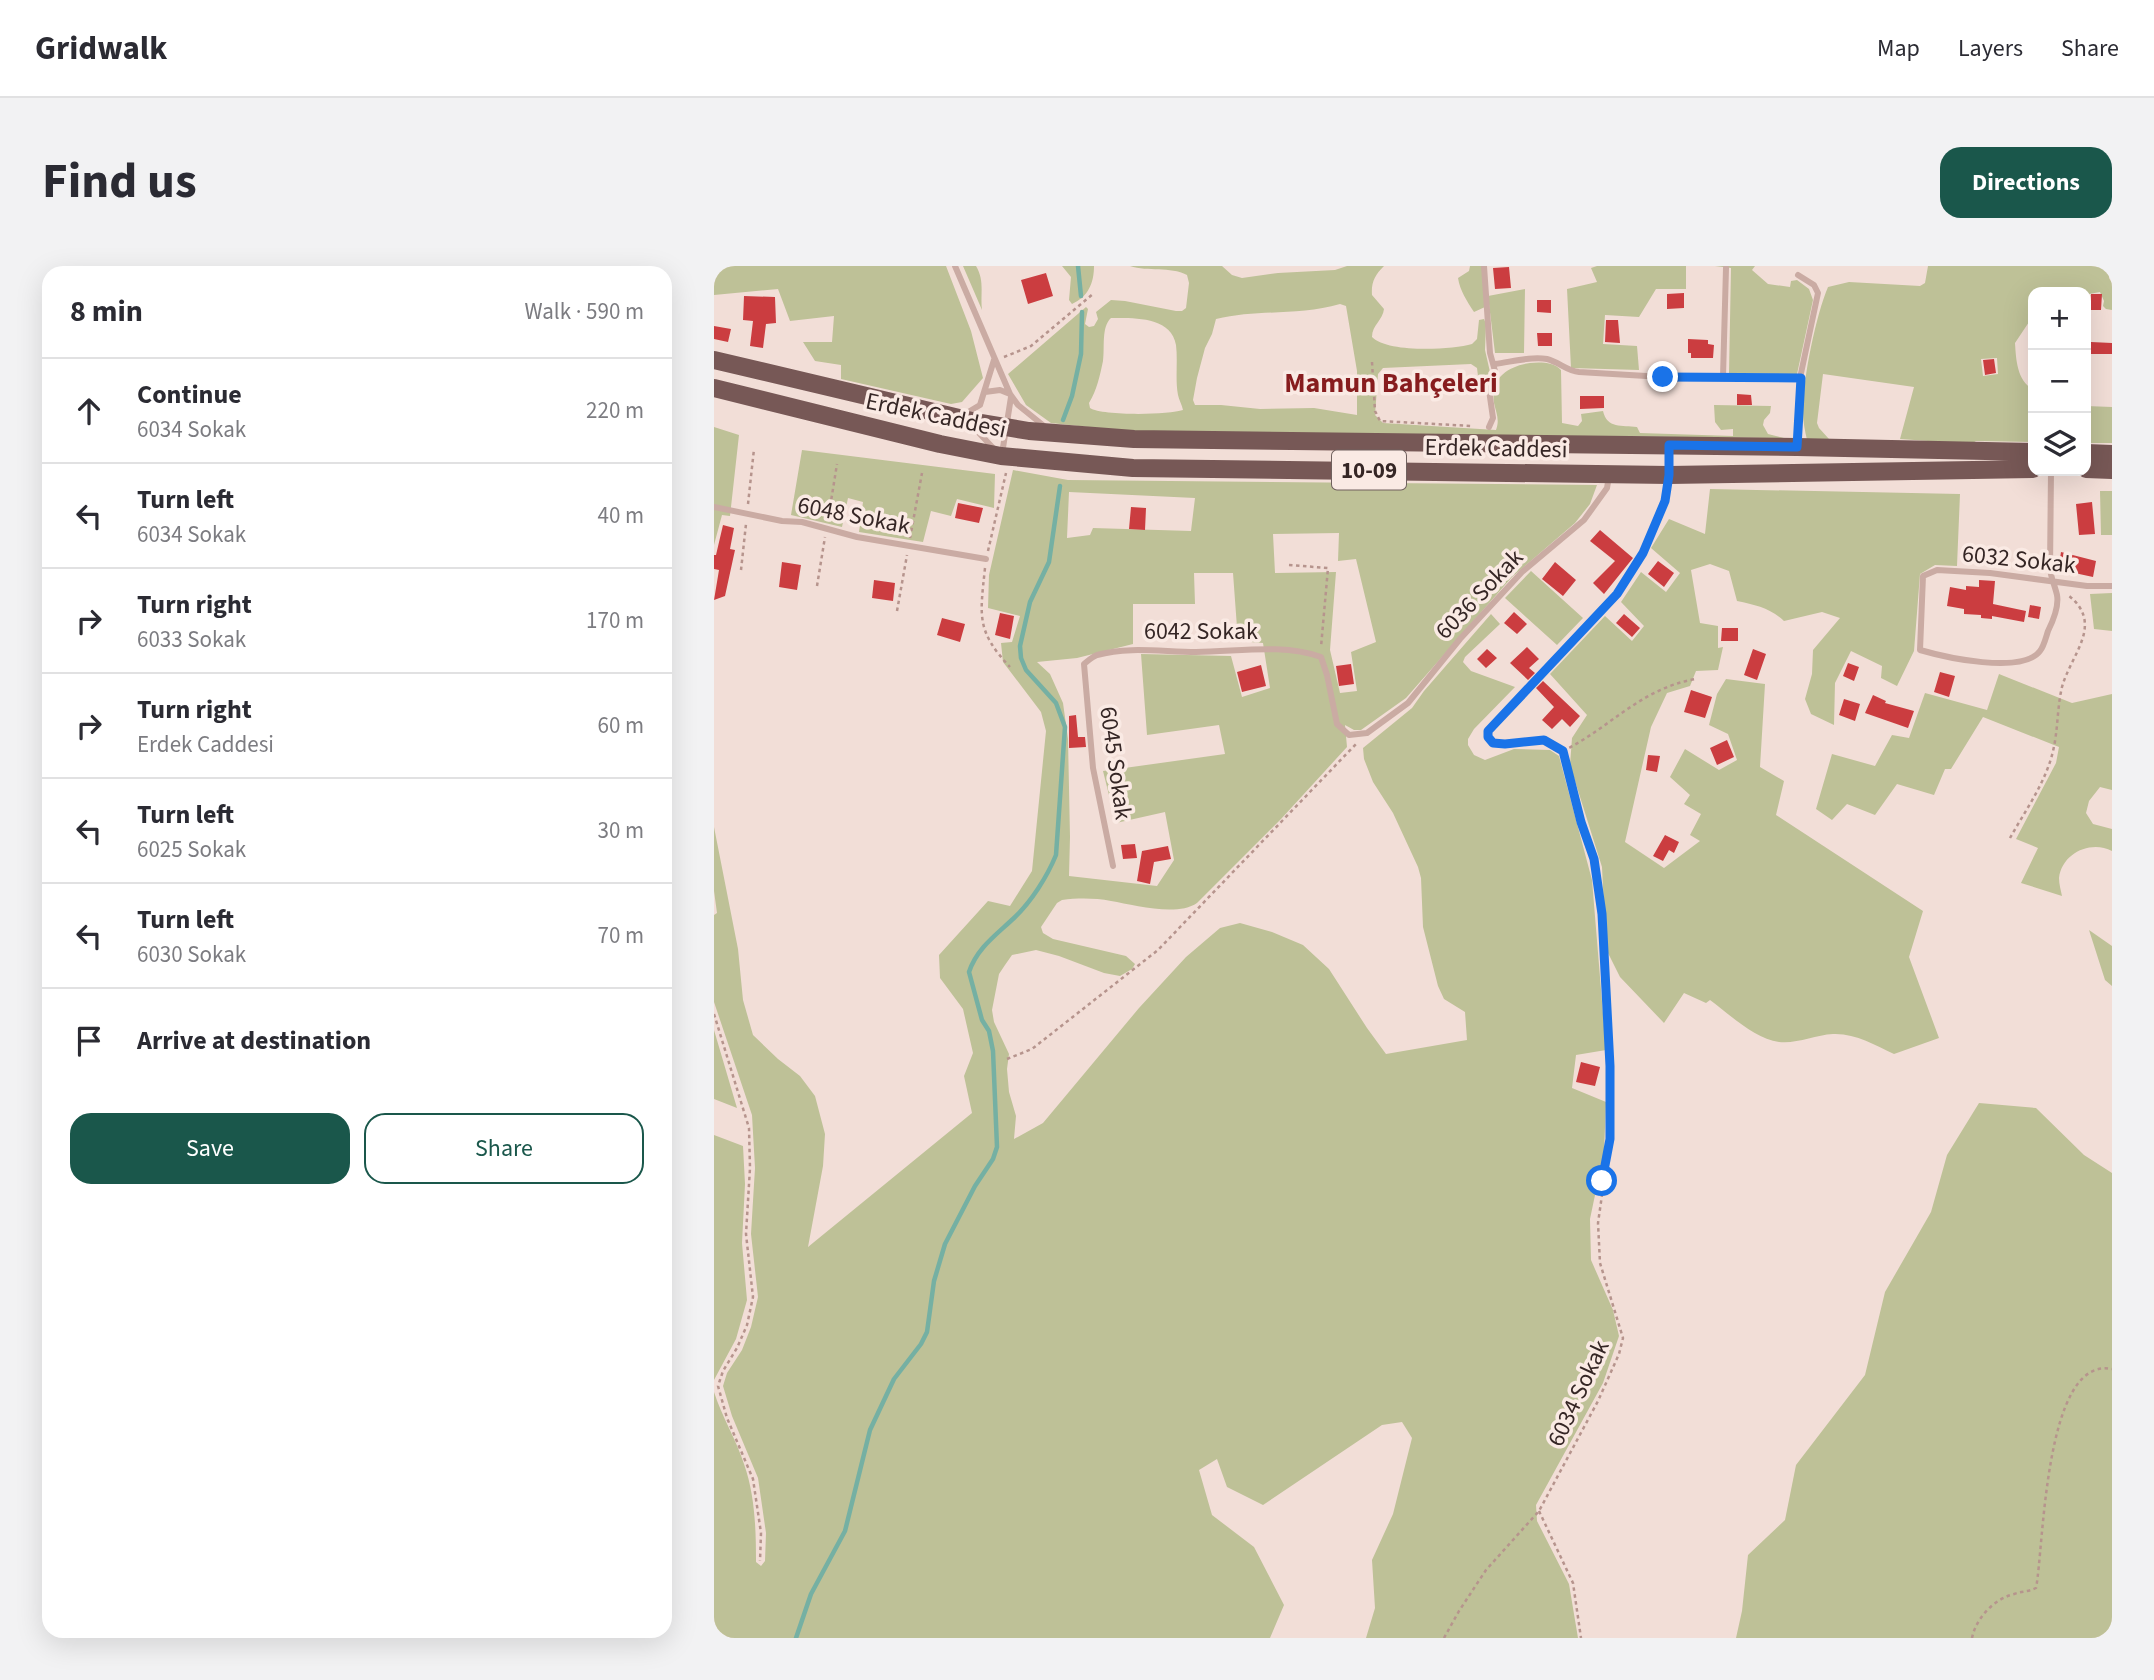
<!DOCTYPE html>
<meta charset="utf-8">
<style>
:root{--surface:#fff;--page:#f2f2f3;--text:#2b2b33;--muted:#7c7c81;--line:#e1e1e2;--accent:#1a574b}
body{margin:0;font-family:"Source Sans 3",sans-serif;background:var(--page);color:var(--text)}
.controls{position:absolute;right:21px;top:21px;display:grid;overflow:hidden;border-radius:14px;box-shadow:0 7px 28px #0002}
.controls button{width:63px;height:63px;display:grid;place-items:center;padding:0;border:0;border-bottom:2px solid var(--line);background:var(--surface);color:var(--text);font:35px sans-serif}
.stop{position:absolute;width:21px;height:21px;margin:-16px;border:5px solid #1a73e8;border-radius:50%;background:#fff}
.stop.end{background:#1a73e8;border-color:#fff;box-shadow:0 2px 7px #0008}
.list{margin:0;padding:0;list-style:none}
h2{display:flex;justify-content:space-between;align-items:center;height:91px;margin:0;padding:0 28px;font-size:30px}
h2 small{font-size:23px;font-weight:400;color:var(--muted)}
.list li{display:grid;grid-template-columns:46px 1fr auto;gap:21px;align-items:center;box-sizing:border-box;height:105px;padding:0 28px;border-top:2px solid var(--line)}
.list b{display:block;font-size:26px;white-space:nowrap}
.list p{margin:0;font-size:23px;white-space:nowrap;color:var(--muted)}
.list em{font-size:23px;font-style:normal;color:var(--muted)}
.actions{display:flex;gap:14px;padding:21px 28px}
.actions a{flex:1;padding:16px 0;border:2px solid var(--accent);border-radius:21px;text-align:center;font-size:24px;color:var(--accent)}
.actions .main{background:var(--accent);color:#fff}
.icon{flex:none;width:38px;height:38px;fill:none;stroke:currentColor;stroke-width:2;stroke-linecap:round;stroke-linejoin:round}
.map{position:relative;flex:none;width:1398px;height:1372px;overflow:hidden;border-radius:21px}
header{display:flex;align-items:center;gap:42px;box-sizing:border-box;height:98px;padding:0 35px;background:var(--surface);border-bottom:2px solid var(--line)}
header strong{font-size:33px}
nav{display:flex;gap:38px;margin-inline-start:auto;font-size:24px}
.intro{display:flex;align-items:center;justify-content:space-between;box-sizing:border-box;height:168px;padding:0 42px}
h1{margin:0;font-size:49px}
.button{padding:18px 32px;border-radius:21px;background:var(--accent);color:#fff;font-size:24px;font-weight:700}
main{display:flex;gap:42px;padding:0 42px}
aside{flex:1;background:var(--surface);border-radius:21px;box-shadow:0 7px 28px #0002}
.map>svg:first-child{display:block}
</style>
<header>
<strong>Gridwalk</strong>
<nav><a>Map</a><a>Layers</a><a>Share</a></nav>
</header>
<div class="intro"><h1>Find us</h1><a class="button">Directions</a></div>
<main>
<aside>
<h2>8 min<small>Walk · 590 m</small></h2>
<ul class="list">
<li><svg class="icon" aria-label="ahead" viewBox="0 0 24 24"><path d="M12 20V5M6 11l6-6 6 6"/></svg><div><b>Continue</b><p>6034 Sokak</p></div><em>220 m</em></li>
<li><svg class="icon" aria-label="left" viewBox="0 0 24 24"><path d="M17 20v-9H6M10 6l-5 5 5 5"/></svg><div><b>Turn left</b><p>6034 Sokak</p></div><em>40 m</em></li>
<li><svg class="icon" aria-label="right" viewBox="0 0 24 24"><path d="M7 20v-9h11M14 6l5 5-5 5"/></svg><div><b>Turn right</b><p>6033 Sokak</p></div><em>170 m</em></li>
<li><svg class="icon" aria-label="right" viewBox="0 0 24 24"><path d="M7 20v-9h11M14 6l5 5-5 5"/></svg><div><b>Turn right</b><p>Erdek Caddesi</p></div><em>60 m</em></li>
<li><svg class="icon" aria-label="left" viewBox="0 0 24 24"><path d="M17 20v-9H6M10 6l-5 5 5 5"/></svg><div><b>Turn left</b><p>6025 Sokak</p></div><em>30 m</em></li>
<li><svg class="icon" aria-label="left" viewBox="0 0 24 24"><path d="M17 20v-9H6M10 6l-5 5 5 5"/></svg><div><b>Turn left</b><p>6030 Sokak</p></div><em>70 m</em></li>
<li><svg class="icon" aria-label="arrive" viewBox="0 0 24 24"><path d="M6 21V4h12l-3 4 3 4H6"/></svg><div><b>Arrive at destination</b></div></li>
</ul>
<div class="actions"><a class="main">Save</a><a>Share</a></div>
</aside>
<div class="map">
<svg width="1398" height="1372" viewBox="0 0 1398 1372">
<rect width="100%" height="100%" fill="#f2ded7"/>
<!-- green -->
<path fill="#bec197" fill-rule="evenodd" d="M0,0H232L257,65L269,112L248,136L237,138L127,113V99L101,95L89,76H118L120,50L76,55L64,23L0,29Z
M249,0H262C271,15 266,28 268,44Z
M348,0H380C380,17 374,31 358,38L355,34L357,11Z
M416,0H508L518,9L528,12L564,7L621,4L633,0H670C661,9 657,16 658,29L670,43C669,54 658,59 658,71C673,87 737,84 758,78L763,73L765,54L770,53L772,58L771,84L776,106L773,115L765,118L763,102L757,98L669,102L664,108L661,149L669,157L782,164C786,153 782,147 780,137C776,112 794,100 816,97C826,96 840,96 847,104L848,157L864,160L868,155L867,148L889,145C893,163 908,159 923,161L926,167L1019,170V163L1007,164L1001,156L1000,139L1057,140L1056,147L1050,154L1049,159L1054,168L1070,172L420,166L337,157L312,139L294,108L372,41L374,43L371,58L375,61L380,60L384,53L382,46L397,34L411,35L462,45H468L472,42L475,17L473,9C456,0 434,6 416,0ZM626,38L632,40L643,105V149L600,142L546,143L507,139H481L479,134L483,112L491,82L498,68L502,53C543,43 585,50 626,38ZM397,52C419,52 457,50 462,79C464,95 461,113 464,129C465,134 468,139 469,144C455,149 388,150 376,142L375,137C383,124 386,109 389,95C391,82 387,61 397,52Z
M756,0H768L771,41L760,46C753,35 746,25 744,12L755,5Z
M883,0H972V23H942L925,51L891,49L889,78L923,80L925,104L857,102L853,23L883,16L877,2Z
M1001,0H1041L1038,4L1054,18L1076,21L1077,15L1083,14L1095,23L1099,34L1083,108L1015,107L1017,2Z
M1214,0H1398L1395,12L1398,17V44L1392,43L1389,40L1390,35L1386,26L1375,28L1372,48V26H1319V50L1301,77C1302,93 1303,115 1319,123V176L1262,175L1257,178L1186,173L1200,121L1109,108L1103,157L1105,162L1115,173L1093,174C1091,165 1089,156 1089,147C1088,116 1102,49 1114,21L1135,16L1206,20L1211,17ZM1283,92L1284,108L1269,110L1267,93Z
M811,23L810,87H781L774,30Z
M1372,140L1398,141V177H1372Z
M0,161L25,169L16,250L8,249L0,279Z
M88,184L281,208L280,242L243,233L237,250L217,245L209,276L145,266L149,236L134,232L128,261L77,249Z
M299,204L354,214L883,219L876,238L861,257L798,311L692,432L647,464H640L631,459L633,481L567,553L483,637C463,651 420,639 397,635C381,632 364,632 348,634L343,637L327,661L329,667L339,673L412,690L421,698L418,703L406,710L390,707L345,690L322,684L298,689L291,699L285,708L278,744L280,756L295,788L293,803L295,826L302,850L300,873L329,857L425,742L472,691L506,662L526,657L558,666L589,679L615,703L653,762L672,788L753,774L751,746L730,733L724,720L709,661L707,612L704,601L679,547L659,516L650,493L649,482L698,442L710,425L777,348L786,358L751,391L749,396L757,405L801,421L760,463L754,473V479L760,489L771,494L800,483L836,484L845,490L878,614L892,784L862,789L858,822L892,836L890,886L876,953L877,994L899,1044L905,1070L889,1117L822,1239L823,1255L855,1318L864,1372H652L661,1342L658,1294L679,1248L698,1172L688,1156L668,1159L549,1239L513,1221L503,1193L485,1204L498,1249L540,1281L570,1339L556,1372H0V1126C8,1151 22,1173 30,1198C41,1229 42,1263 42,1296L47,1300L51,1295L52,1267L44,1212L18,1150L9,1120L13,1107L28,1084L37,1061L44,1031L37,968L41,902L38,849L0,736V649L3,647L0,625V561L24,683L29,734L39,769L64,793L86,810L101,830L111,868L109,900L94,981L258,847L250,810L259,787L249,743L226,712L225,689L274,635L296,640L318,605L332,465L327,446L289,396L287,377L298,376L306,350L274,342L275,309ZM355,226L481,232L477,265L379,262L376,269L353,272ZM625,267L624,295L642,293L662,376L637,386L643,425L626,427L616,384L622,306L561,307L559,268ZM480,307H519L524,375L549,377L556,422L528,431L517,390L427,388L433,469L505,459L511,488L389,505L402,557L451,546L460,594L443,620L355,610L356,571L354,473L349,437L336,408L323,396L363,392L419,378V338H481Z
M996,223L1246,228L1243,300L1221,299L1206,308L1200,385L1183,420L1167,412L1168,400L1137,385L1121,417L1120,459L1097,448L1091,433L1098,408L1099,384L1126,352L1108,346L1070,355C1056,342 1042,339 1023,335L1015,305L996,298L977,304L986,357L1004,360V382L1009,381L1004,404L982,405L976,420L953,427L937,461L911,576L950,602L986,575L976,569L987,548L970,538L976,529L956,511L971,483L1005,504L1023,494L1014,468L995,459L1003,428L1012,413L1051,418L1046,501L1070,515L1062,549L1209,645L1195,691L1225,772L1180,788C1161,779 1141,767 1119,768C1101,769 1083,778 1065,776C1041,773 1015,748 996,734L992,737L970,727L950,757L906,711L892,683L888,601L856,499L858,472L873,449L836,408L891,350L918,375L930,360L907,336L927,306L952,326L966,307L937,282L955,253L991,268Z
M1386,225H1398V269H1387Z
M817,305L869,352L843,379L791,332Z
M1398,327V365L1380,363L1376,328Z
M1285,408L1358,437L1398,428V524L1386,521L1375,535L1372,547L1379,558L1398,563V585C1377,574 1348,587 1345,612C1345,618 1347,625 1348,630L1307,617L1324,582L1302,573L1342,497L1345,481L1269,451L1237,503H1231L1220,529L1183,518L1161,549L1133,538L1118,554L1102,543L1118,488L1161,500L1178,469L1195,472L1211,427L1273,444Z
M1375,664L1398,680V720L1391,714Z
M0,764L23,842L0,833Z
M1265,837L1322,842L1370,889L1398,907V1372H1022L1028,1345L1034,1289L1071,1254L1082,1199L1151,1109L1171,1026L1217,946L1233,889Z
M0,869L29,880L31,918L28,977L33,1034L22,1073L0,1114Z"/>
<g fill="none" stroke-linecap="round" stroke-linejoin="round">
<!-- stream -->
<path stroke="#75b0a3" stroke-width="4.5" d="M364,0L367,30
M349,154L358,130L367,88L368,46
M82,1372L97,1328L131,1265L156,1164L180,1113L207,1078L213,1066L220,1015L231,978L261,920L279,893L283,881L279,785L275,765L268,754L255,706C263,682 282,669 300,652C317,636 333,611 342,589L351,461L342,437L312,404L307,392L306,380L316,336L335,296L346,220"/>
</g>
<!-- building -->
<path fill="#cb3d40" d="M795,1L797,22L781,23L779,2Z
M332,7L339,30L314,38L307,14Z
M970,27V42L953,43V28Z
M1377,28H1388L1387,44H1376Z
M30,30L61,31L62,57L52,58L49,82L36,80L39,55L29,54Z
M823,34H837V47L823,46Z
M892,54H904L906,77L891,76Z
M0,60L17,63L14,76L0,73Z
M823,67H838V80H824Z
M974,73L994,74V78L1000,79L999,92H977V87H974Z
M1377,76L1398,77V88H1376Z
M1280,93L1282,107L1271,109L1269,94Z
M1023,128L1037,129L1038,139H1023Z
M866,130H890V142L866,143Z
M1378,236L1381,268L1365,269L1362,238Z
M244,237L269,242L265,257L241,252Z
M417,241L432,242L431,264L415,263Z
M9,259L20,262L16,283L21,284L11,330L0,334L5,304L0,303V289H2Z
M886,264L919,292L890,328L879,317L901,295L876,275Z
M1347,286L1382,295L1379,311L1356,306V308L1344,306Z
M944,295L960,307L950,321L934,308Z
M68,296L87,299L83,324L65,321Z
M841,296L862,314L849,330L828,313Z
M160,314L181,317L179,335L158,332Z
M1265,314L1281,315L1279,338L1312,345L1310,356L1278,350V353L1267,352V349L1250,348V343L1233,340L1236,321L1252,324V320L1265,321Z
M1316,339L1327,341L1325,353L1314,351Z
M800,346L813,358L803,368L790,357Z
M286,347L300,350L296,373L281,369Z
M910,348L926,362L918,371L902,357Z
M228,352L251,358L246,376L223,369Z
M1008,362H1024V375H1007Z
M813,381L825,393L815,402L821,407L814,414L796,397Z
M773,383L783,392L772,402L763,393Z
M1039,383L1052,388L1043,414L1030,409Z
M1134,397L1145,401L1140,415L1129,410Z
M637,398L640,418L625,420L622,400Z
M547,399L552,420L528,426L523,406Z
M1226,406L1241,410L1235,431L1220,426Z
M829,415L866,450L856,461L848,453L838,463L828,454L840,441L822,422Z
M977,424L998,431L991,452L970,446Z
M1159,429L1172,435L1171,437L1200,445L1194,462L1151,447Z
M1130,433L1146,438L1141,455L1125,449Z
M362,449L364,471H371L372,481L355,482V450Z
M1013,474L1020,491L1003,499L996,482Z
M934,489L946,490L943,506L932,504Z
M951,569L965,576L960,587L955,584L949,595L939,590Z
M421,578L423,592L409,593L407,579Z
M454,580L457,593L440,596L436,618L423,615L428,585Z
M867,796L886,801L881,820L862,816Z"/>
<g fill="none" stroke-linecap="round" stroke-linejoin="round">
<!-- path -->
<path stroke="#b6948d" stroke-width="2.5" stroke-dasharray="3.5 3.5" stroke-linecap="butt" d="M290,91L317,80L380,27
M658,96L661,145L666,155L758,160
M34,238L40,183
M114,254L123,198
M196,272L208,207
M274,285L292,207
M575,299L614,302L607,381
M271,302C266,350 262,365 296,401
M27,304L32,258
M103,320L111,271
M183,345L193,289
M849,485C896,462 927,422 982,413
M1296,572C1311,545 1332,516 1339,485C1344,465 1343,442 1348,421C1357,388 1391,358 1354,329
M0,748L35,862L36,902L32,968L39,1031L33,1059L23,1082L9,1105L4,1120L13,1152L39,1213L47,1267L46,1295
M293,793L318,783L444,684L643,477
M825,1245L859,1317L867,1372
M730,1372L745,1345L772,1304L825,1245L884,1135L905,1088L909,1072L886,997L884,957L896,873V800L888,648L881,593L867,556L849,485L829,474L791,478L779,477L777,474
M1258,1372C1262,1352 1280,1333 1300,1328C1308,1325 1314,1326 1322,1322C1330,1282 1330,1089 1398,1103"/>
<!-- service -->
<path stroke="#caaba3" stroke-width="6" d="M241,0L296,128L304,139L330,160
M770,0L776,87L781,105L775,124L779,152L775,161
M781,98C797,96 817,90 833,93C845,96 853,105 865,106L949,111L1086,112
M1009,111L1012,2
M271,126L286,124L296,128
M251,148L266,139L280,94
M263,160L265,167L281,184
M1083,179L1086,112L1104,27L1100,19L1084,9
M288,188L297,131
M1337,205L1336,303C1337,312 1341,320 1343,329C1345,340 1339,355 1334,365C1332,371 1330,380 1326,385C1308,409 1230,391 1206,384L1209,310L1223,304L1276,307L1373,320H1398
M0,241L68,255L88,256L143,271L272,293
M774,465L903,328L929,287L951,235L955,209V180
M399,600L379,502L370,398C375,394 378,391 383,389C415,380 449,386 482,386C523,386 567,377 607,391L613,409L623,458L635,469L653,467L694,437L746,373L808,306L870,254L893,222L895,210"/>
<!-- primary -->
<path stroke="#775856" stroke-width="18" d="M0,94L262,156L315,165L420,173L1083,181L1319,186
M0,122L226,178L287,190L419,202L955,209L1319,203
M1372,187L1398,188
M1372,203L1398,204"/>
</g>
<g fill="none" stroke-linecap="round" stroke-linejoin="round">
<!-- route -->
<path stroke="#1a73e8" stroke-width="9" d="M888,915L896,873V800L888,648L880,593L867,556L849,485L830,474L791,478L779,477L774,471V465L903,328L929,287L951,235L955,209V179L1083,181L1087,112L949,111"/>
</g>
<g text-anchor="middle" stroke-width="7" stroke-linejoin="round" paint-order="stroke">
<!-- shield labels -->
<rect fill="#faeae4" stroke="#70615e" stroke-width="2" x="618" y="184.5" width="74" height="39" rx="5"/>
<g font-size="23" font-weight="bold" fill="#352625">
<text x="655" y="212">10-09</text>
</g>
<!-- street labels -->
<g font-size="24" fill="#352625" stroke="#faeae4">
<text transform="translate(222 149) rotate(12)" y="8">Erdek Caddesi</text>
<text transform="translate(782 182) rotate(1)" y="8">Erdek Caddesi</text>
<text transform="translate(140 249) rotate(11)" y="8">6048 Sokak</text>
<text transform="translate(1305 293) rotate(6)" y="8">6032 Sokak</text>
<text transform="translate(765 328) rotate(-46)" y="8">6036 Sokak</text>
<text x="487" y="373">6042 Sokak</text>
<text transform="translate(402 497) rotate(82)" y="8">6045 Sokak</text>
<text transform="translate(864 1127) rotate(-65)" y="8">6034 Sokak</text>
</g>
<!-- quarter labels -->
<g font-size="28" font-weight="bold" fill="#871c1e" stroke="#faeae4">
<text x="677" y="126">Mamun Bahçeleri</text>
</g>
</g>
</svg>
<div class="controls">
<button>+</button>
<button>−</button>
<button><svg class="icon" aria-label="layers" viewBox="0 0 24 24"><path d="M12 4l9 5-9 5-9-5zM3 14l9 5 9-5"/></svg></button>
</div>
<div class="stop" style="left:888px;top:915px"></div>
<div class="stop end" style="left:949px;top:111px"></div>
</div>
</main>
